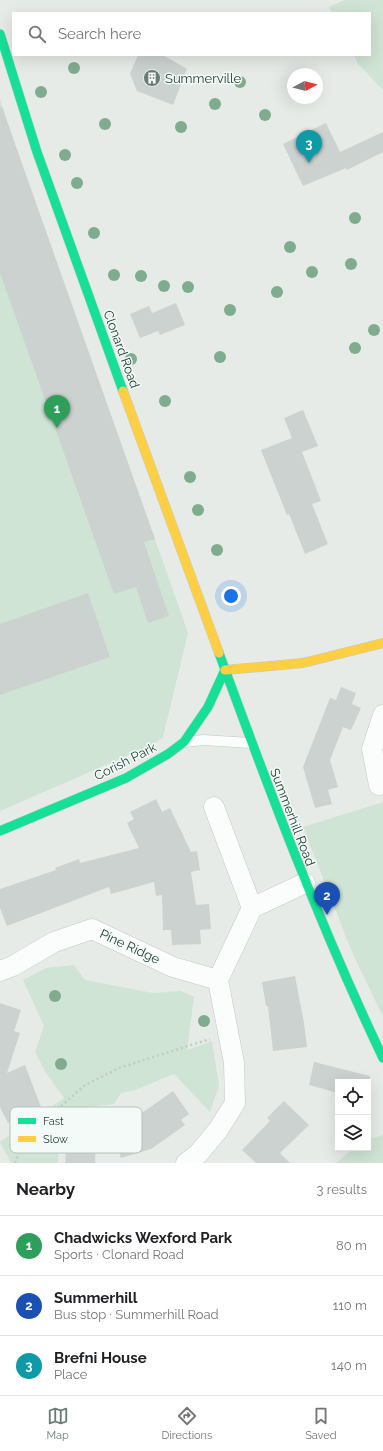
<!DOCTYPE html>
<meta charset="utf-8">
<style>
:root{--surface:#fff;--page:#f6f6f6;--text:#202124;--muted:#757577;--line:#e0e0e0;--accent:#677c74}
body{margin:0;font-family:Raleway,sans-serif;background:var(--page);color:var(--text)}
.controls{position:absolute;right:12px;bottom:12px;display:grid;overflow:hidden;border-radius:0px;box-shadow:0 4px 16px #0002}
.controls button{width:36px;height:36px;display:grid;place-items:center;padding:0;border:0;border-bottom:1px solid var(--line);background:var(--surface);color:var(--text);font:20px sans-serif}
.compass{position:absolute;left:287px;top:68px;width:36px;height:36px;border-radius:50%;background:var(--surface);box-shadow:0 4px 16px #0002;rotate:83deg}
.you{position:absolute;left:231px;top:596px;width:14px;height:14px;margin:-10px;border:3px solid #fff;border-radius:50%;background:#1a73e8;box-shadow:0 0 0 6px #1a73e833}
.badge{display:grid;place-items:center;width:26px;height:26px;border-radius:50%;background:var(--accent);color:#fff;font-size:13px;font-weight:700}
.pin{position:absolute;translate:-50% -33px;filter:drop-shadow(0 1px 2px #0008)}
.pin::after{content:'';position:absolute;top:21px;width:14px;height:12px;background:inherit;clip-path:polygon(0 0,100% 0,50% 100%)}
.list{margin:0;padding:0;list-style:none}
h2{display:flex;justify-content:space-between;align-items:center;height:52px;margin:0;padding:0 16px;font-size:17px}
h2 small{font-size:13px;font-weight:400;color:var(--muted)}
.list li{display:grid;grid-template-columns:26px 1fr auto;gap:12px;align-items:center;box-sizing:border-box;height:60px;padding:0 16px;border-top:1px solid var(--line)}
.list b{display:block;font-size:15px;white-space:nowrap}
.list p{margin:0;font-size:13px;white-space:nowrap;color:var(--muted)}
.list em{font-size:13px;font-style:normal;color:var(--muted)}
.icon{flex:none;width:22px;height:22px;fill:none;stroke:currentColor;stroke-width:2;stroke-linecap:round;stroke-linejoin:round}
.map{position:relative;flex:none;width:383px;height:1163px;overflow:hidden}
.search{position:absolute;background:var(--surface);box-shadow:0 4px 16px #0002;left:12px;right:12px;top:12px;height:44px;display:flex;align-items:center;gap:10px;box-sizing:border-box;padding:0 14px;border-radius:0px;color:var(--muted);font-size:15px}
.sheet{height:232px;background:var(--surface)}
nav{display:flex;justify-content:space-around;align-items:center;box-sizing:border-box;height:56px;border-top:1px solid var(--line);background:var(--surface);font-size:11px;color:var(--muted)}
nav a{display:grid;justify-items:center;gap:2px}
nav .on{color:var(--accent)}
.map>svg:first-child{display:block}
</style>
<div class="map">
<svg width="383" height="1163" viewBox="0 0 383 1163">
<rect width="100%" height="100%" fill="#e6ebe8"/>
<!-- green -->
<path fill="#cfe4d4" d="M344,0H383V90L358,64L354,55H370V13H332L329,7Z
M0,99L72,317L155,539L188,633L163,737L154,744L0,811Z
M383,802V1017L352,952L303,827Z
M74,965L85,980L153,993L181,991L194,997L187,1050L212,1041L219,1086L210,1112L174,1074L135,1090L121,1093L114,1104L76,1108L60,1123L58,1163H11L0,1142L64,1098L46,1073L35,1052L44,1026L23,980L46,968Z
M383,1135V1163H335L355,1148H368V1140Z"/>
<!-- building -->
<path fill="#ccd2cf" d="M138,55H163L187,69L173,105L137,91L130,74Z
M2,107L155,539L144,542L169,616L148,623L136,587L114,594L0,273V108Z
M326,123L340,152L383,132V152L347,170L346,168L303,186L283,144Z
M176,303L185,325L160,335L158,331L140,338L130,314L149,306L152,313Z
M303,410L318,446L302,452L321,501L312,504L328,544L305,554L289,514L287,515L261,450L292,438L284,418Z
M88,593L110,657L0,695V624Z
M341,687L356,693L352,704L361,708L351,730L343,727L330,760L338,787L328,790L332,804L315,808L303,767L330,698L336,700Z
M156,799L162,812L170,808L191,852L197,851L200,870L191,872L196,905L209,904L211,929L200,930L201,944L172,945L171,930H163L162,895L156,896L154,882L111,894L109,887L7,926L0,908V889L56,870L55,868L79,859L80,863L139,848L127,823L134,819L130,812Z
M295,976L304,1023L307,1047L273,1051L268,1006H266L262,982Z
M0,1003L21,1010L14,1031L20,1033L7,1073L25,1065L41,1107L8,1123L0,1107Z
M314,1062L370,1076V1082H338V1093L309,1085Z
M173,1091L189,1114L181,1120L185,1125L151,1149L121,1158L110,1125L139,1115Z
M284,1101L309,1125L280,1153L290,1163H256L242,1150L270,1121L267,1118Z
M67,1137L96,1138L95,1163H65Z"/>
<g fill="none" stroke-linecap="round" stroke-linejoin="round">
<!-- lane casing -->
<g stroke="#c3c8c5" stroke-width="11">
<path id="lane" d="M186,742L203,740L251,743"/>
</g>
<!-- street casing -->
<g stroke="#c3c8c5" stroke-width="21">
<path id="street" d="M379,785L372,749L383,715
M214,807L252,908
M0,971L13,966L54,942L92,929L173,967L218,980
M186,1163L198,1154L218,1130L235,1103L234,1063L218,980L252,908L305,883"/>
</g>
<!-- fast casing -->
<g stroke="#c1c9c5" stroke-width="10">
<path id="fast" d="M0,34L37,152L123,391
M219,653C269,790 320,926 383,1058
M0,831L126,778L168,754L184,742L208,707L225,670"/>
</g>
<!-- slow casing -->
<g stroke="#c1c9c5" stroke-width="10">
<path id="slow" d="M123,391L219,653
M225,670L303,663L383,643"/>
</g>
<!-- path -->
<path stroke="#c1cbc6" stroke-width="2.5" stroke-dasharray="2 3" stroke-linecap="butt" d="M15,1163L24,1139L85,1085L119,1068L210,1039"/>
<!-- lane -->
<use href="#lane" stroke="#fbfcfc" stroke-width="10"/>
<!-- street -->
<use href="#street" stroke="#fbfcfc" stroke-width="20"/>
<!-- fast -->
<use href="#fast" stroke="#16e098" stroke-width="9"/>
<!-- slow -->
<use href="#slow" stroke="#ffcf43" stroke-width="9"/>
</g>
<!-- trees -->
<g fill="#7fac8e">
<circle cx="74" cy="68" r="6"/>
<circle cx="240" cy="82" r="6"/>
<circle cx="41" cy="92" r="6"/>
<circle cx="215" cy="104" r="6"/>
<circle cx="265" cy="115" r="6"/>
<circle cx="105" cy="124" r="6"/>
<circle cx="181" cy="127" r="6"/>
<circle cx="65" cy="155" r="6"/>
<circle cx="77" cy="183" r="6"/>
<circle cx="355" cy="218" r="6"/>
<circle cx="94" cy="233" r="6"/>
<circle cx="290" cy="247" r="6"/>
<circle cx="351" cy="264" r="6"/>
<circle cx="312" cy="272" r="6"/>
<circle cx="114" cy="275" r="6"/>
<circle cx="141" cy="276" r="6"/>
<circle cx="164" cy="286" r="6"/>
<circle cx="188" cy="287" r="6"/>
<circle cx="277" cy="292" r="6"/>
<circle cx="230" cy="310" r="6"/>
<circle cx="374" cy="330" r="6"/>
<circle cx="355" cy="348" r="6"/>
<circle cx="220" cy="357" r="6"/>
<circle cx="131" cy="359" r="6"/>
<circle cx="165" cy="401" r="6"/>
<circle cx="190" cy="477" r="6"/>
<circle cx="198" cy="510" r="6"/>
<circle cx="217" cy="550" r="6"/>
<circle cx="55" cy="996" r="6"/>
<circle cx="204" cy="1021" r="6"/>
<circle cx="61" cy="1064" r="6"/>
</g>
<!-- icons -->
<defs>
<g id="building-disc" transform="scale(0.9)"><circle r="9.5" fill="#677c74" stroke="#f4faf7"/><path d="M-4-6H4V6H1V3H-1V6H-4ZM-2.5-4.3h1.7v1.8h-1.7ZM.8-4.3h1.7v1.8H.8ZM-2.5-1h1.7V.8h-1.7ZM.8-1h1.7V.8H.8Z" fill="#fff"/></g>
</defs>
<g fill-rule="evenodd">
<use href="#building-disc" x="152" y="78"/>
</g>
<g text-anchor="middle" stroke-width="3" stroke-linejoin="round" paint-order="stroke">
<!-- poi labels -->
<g font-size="13" fill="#224036" stroke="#f4faf7" text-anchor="start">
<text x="165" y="83">Summerville</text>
</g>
<!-- street labels -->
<g font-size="13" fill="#224036" stroke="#f4faf7">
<text transform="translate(122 349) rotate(70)" y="5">Clonard Road</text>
<text transform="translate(125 761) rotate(-27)" y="5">Corish Park</text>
<text transform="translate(293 817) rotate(69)" y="5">Summerhill Road</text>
<text transform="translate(130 946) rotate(25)" y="5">Pine Ridge</text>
</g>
</g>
<!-- legend -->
<rect x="10" y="1107" width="132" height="46" rx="6" fill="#f4faf7" stroke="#b5c2bd" stroke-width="1"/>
<rect x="18" y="1118" width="18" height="6" fill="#16e098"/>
<rect x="18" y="1136" width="18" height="6" fill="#ffcf43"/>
<g font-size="11" fill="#224036">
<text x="43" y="1125">Fast</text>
<text x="43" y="1143">Slow</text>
</g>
</svg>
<div class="controls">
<button><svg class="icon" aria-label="locate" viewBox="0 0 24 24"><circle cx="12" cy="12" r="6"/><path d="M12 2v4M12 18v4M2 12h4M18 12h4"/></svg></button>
<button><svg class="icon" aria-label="layers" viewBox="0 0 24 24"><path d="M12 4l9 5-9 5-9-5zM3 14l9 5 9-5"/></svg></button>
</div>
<svg class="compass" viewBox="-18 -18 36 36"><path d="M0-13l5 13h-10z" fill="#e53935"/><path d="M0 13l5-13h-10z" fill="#757577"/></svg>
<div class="you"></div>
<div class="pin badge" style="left:57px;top:428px;background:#2e9e5b">1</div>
<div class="pin badge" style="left:327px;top:915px;background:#1a4fb4">2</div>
<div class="pin badge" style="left:309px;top:163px;background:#0f9aa8">3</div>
<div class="search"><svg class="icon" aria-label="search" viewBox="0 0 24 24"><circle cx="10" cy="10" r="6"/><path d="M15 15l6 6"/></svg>Search here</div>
</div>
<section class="sheet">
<h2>Nearby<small>3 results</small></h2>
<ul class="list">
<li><span class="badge" style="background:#2e9e5b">1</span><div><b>Chadwicks Wexford Park</b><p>Sports · Clonard Road</p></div><em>80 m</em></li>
<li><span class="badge" style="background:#1a4fb4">2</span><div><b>Summerhill</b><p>Bus stop · Summerhill Road</p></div><em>110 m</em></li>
<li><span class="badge" style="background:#0f9aa8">3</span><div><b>Brefni House</b><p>Place</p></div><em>140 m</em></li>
</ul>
</section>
<nav>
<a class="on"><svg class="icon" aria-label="map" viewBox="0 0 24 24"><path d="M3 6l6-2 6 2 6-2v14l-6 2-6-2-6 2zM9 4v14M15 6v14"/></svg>Map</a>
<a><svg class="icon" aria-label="directions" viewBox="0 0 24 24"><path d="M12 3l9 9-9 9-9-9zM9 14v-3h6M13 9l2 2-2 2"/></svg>Directions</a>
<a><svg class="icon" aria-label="saved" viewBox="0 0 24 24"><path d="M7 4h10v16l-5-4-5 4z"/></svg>Saved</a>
</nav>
